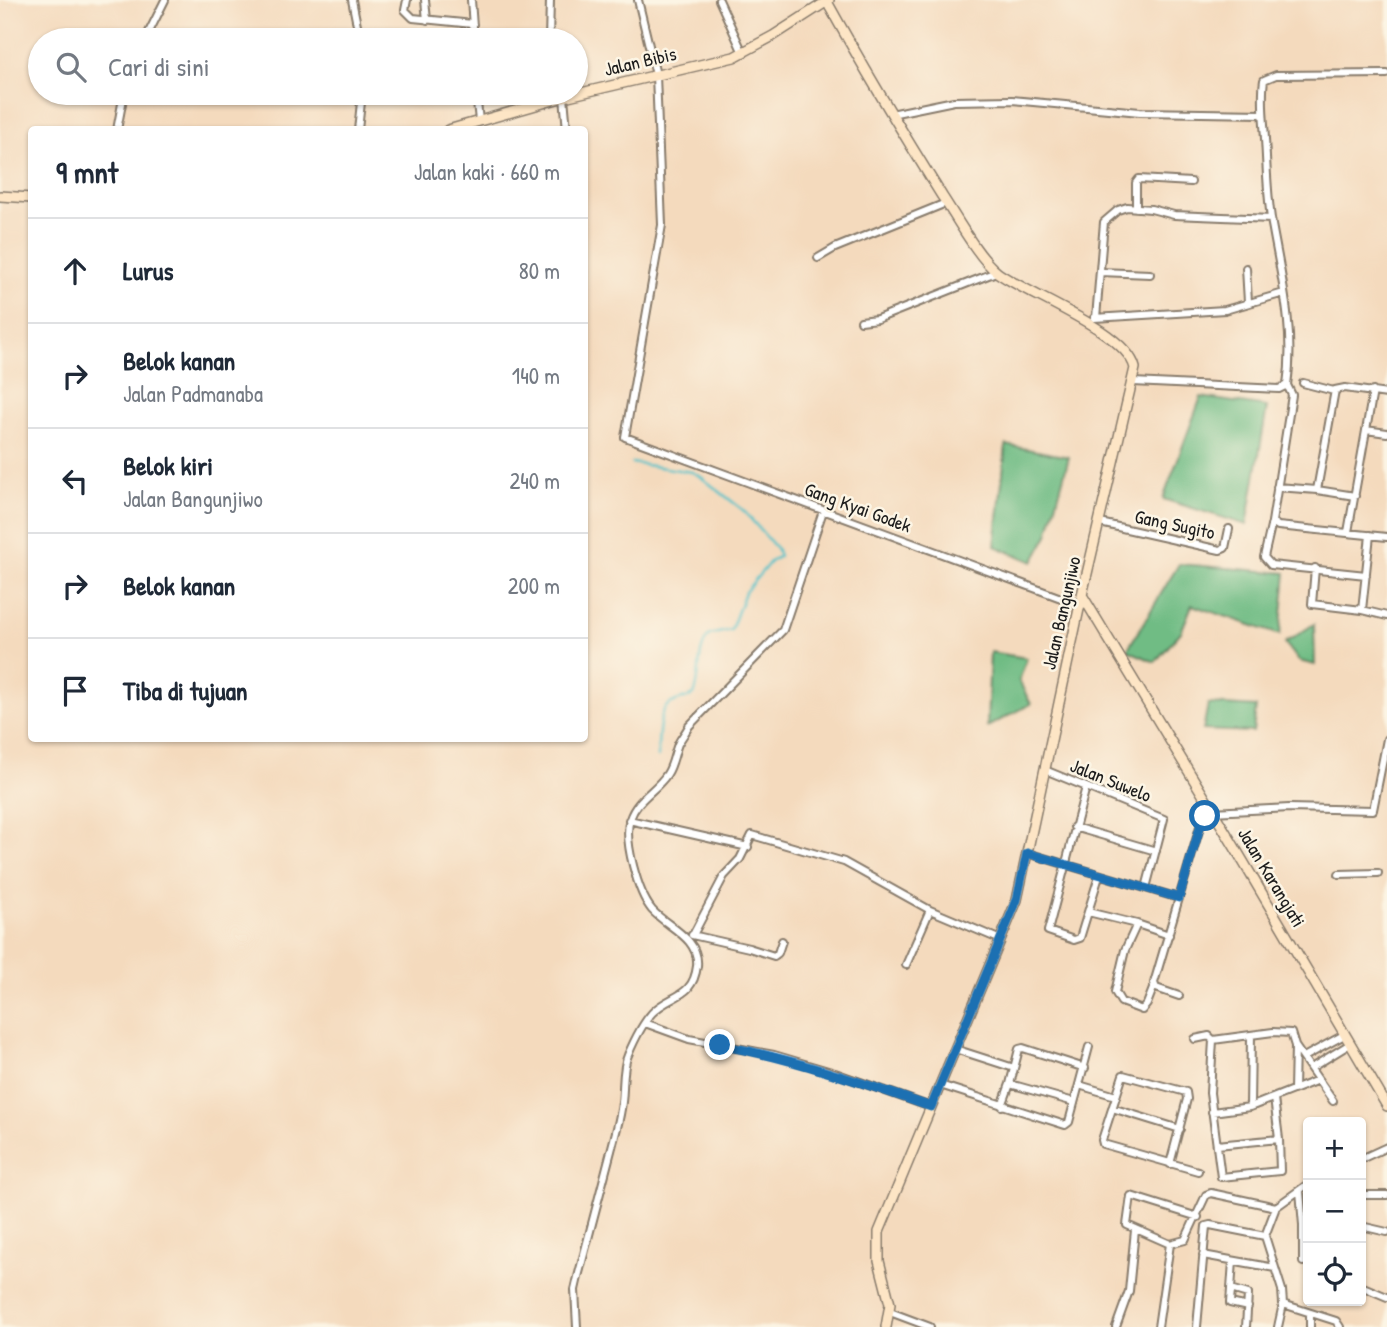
<!DOCTYPE html>
<html lang="id">
<meta charset="utf-8">
<style>
:root{--surface:#fff;--page:#f6f6f7;--text:#1f2937;--muted:#747a83;--line:#e0e1e3}
body{margin:0;font-family:"Patrick Hand",sans-serif;background:var(--page);color:var(--text)}
.controls{position:absolute;right:21px;bottom:21px;display:grid;overflow:hidden;border-radius:7px;box-shadow:0 2px 5px #0004}
.controls button{width:63px;height:63px;display:grid;place-items:center;padding:0;border:0;border-bottom:2px solid var(--line);background:var(--surface);color:var(--text);font:35px sans-serif}
.stop{position:absolute;width:21px;height:21px;margin:-16px;border:5px solid #1f6fb2;border-radius:50%;background:#fff}
.stop.end{background:#1f6fb2;border-color:#fff;box-shadow:0 2px 7px #0008}
.list{margin:0;padding:0;list-style:none}
h2{display:flex;justify-content:space-between;align-items:center;height:91px;margin:0;padding:0 28px;font-size:30px}
h2 small{font-size:23px;font-weight:400;color:var(--muted)}
.list li{display:grid;grid-template-columns:46px 1fr auto;gap:21px;align-items:center;box-sizing:border-box;height:105px;padding:0 28px;border-top:2px solid var(--line)}
.list b{display:block;font-size:26px;white-space:nowrap}
.list p{margin:0;font-size:23px;white-space:nowrap;color:var(--muted)}
.list em{font-size:23px;font-style:normal;color:var(--muted)}
.icon{flex:none;width:38px;height:38px;fill:none;stroke:currentColor;stroke-width:2;stroke-linecap:round;stroke-linejoin:round}
.map{position:relative;flex:none;width:1387px;height:1327px;overflow:hidden}
.search{position:absolute;background:var(--surface);box-shadow:0 2px 5px #0004;left:28px;top:28px;width:560px;height:77px;display:flex;align-items:center;gap:18px;box-sizing:border-box;padding:0 24px;border-radius:38px;color:var(--muted);font-size:26px}
.panel{position:absolute;background:var(--surface);box-shadow:0 2px 5px #0004;left:28px;top:126px;width:560px;height:616px;border-radius:7px}
.map>svg:first-child{display:block}
</style>
<div class="map">
<svg width="1387" height="1327" viewBox="0 0 1387 1327">
<rect width="100%" height="100%" fill="#fcf5e5"/>
<filter id="ink" filterUnits="userSpaceOnUse"><feTurbulence type="fractalNoise" baseFrequency=".0143" numOctaves="2"/><feDisplacementMap in="SourceGraphic" scale="14" xChannelSelector="R" yChannelSelector="G"/><feConvolveMatrix kernelMatrix="1 2 1 2 8 2 1 2 1" color-interpolation-filters="sRGB"/></filter>
<filter id="wash" filterUnits="userSpaceOnUse"><feTurbulence type="fractalNoise" baseFrequency=".00686" numOctaves="4" result="noise"/><feDisplacementMap in="SourceGraphic" scale="28" xChannelSelector="R" yChannelSelector="G"/><feGaussianBlur stdDeviation="1.57" result="paint"/><feColorMatrix in="noise" values="0 0 0 0 0 0 0 0 0 0 0 0 0 0 0 0 0 1.4 0 .05"/><feComposite in="paint" operator="in"/></filter>
<g filter="url(#wash)">
<rect width="100%" height="100%" fill="#f4dabd"/>
<!-- forest -->
<path fill="#70bc84" stroke="#466c50" stroke-width="2" d="M1201,397L1267,407L1247,525L1163,499Z
M1006,445L1069,457L1048,535L1033,562L995,546Z
M1179,564L1286,573L1280,635L1192,605L1181,632L1155,662L1127,650Z
M1314,624L1315,665L1299,661L1285,643Z
M990,652L1027,658L1019,681L1031,704L987,727Z
M1208,704L1256,707L1253,732L1203,730Z"/>
<g fill="none" stroke-linecap="round" stroke-linejoin="round">
<!-- stream -->
<path stroke="#54c2c9" stroke-width="2.5" d="M632,463L692,472L701,477L743,510L776,548L779,556L770,562L745,592L731,630L709,635C695,654 702,675 694,695C686,699 674,700 667,706C658,713 658,745 658,757"/>
</g>
</g>
<g filter="url(#ink)">
<g fill="none" stroke-linecap="round" stroke-linejoin="round">
<!-- street casing -->
<g stroke="#887b6c" stroke-width="10">
<path id="street" d="M352,0L360,40
M407,0L405,10L413,18L473,24
M425,0L427,20
M471,0L474,40
M638,0L656,75L662,225L625,437L1080,605
M719,0L743,53
M145,40L165,0
M549,40L550,0
M476,93L479,121
M564,97L567,130
M891,114L954,101L1012,100L1140,112L1263,114
M117,130L124,93
M358,130L362,93
M1136,208V183L1139,179L1191,182
M818,258L835,248L946,203
M1246,268L1248,302
M1100,272L1150,274
M1094,318L1225,310L1284,293
M1096,318L1104,222L1118,210L1127,207L1151,209L1174,215L1271,219
M861,321L877,319L996,272
M1133,382L1279,389L1287,385C1295,334 1282,280 1273,230C1267,201 1267,169 1265,139C1264,120 1261,99 1264,80L1276,75L1387,74
M1303,383L1334,391
M1287,385L1292,395L1272,522L1278,526L1387,537
M1366,430L1387,433
M1277,487L1317,490L1335,390L1345,388L1387,394
M1317,490L1355,496
M1272,522L1264,557L1271,565L1366,575
M1100,523L1220,550L1225,548L1229,529
M1348,532L1373,391
M1315,568L1312,604L1362,610L1387,616
M1362,610L1370,535
M1045,770L1164,819L1146,888
M1086,787L1048,931L1074,940L1080,938L1099,876
M629,820L748,847
M1074,827L1156,851
M1027,853L1179,898
M1339,874L1378,873
M1088,912L1137,924
M692,935L749,948L774,956L778,953L782,941
M693,935L724,876L740,859L752,835L844,862L930,910
M906,965L930,910L1001,940
M1154,986L1147,1004L1142,1010L1121,1002L1115,992L1125,950L1137,924L1169,935
M1179,996L1156,988L1154,983L1202,820L1212,812L1289,808L1373,810L1387,739
M645,1023L689,1039L774,1055L835,1073L931,1107
M1195,1039L1209,1036L1213,1040L1273,1032L1291,1033L1295,1046L1294,1090
M1213,1040L1210,1093L1221,1177L1280,1171L1279,1139L1274,1098
M1295,1046L1333,1101
M955,1049L1014,1068
M1304,1057L1344,1035
M1311,1068L1350,1044
M940,1085L1065,1125L1069,1122L1089,1047
M1079,1085L1116,1096
M1074,1102L1010,1084L1019,1049L1023,1048L1085,1068
M1002,1106L1010,1084
M1250,1107L1251,1035
M1112,1108L1180,1129
M1212,1112L1250,1107L1318,1080
M1217,1145L1279,1139
M1361,1159L1387,1147
M1170,1164L1187,1099L1186,1092L1123,1075L1102,1140L1103,1144L1198,1171
M1300,1191L1303,1225V1262
M1361,1195H1387
M1276,1207L1265,1236L1282,1290L1283,1304L1278,1327
M1361,1226L1387,1232
M1170,1244L1127,1225L1131,1196L1198,1217
M1203,1255L1275,1268
M1233,1261L1230,1303L1248,1307
M1361,1286L1387,1297
M1231,1289L1248,1294L1246,1327
M1283,1304L1336,1321L1340,1327
M890,1312L930,1327
M577,1327L575,1290L578,1277L617,1128C619,1120 621,1111 622,1102C624,1087 622,1068 628,1055C634,1041 642,1024 652,1013C670,994 693,999 697,966C700,938 667,927 652,910C638,893 623,840 630,819C637,798 656,791 667,774C673,765 674,754 678,744C681,738 686,732 689,726L783,630L823,511
M1116,1327L1129,1291L1135,1230
M1158,1327L1170,1244L1185,1240L1206,1195L1211,1193L1276,1207L1308,1184
M1197,1327L1206,1226L1210,1225L1265,1236
M1310,1327V1313"/>
</g>
<!-- secondary casing -->
<g stroke="#887b6c" stroke-width="12">
<path id="secondary" d="M826,0C863,67 902,132 942,196C956,217 979,259 998,273C1030,296 1126,331 1135,368L1082,595L1017,900L879,1232V1261L890,1304L886,1327
M448,130L564,97L734,57L773,36L829,0
M0,196L32,198
M1082,595L1234,846L1387,1106"/>
</g>
<!-- street -->
<use href="#street" stroke="#fff" stroke-width="6"/>
<!-- secondary -->
<use href="#secondary" stroke="#fde5c5" stroke-width="9"/>
</g>
</g>
<g fill="none" stroke-linecap="round" stroke-linejoin="round" filter="url(#ink)">
<!-- route -->
<path stroke="#1f6fb2" stroke-width="9" d="M720,1045C793,1059 861,1082 931,1107L1017,900L1027,853L1179,898L1201,824L1205,816"/>
</g>
<g text-anchor="middle" stroke-width="5" stroke-linejoin="round" paint-order="stroke">
<!-- street labels -->
<g font-size="19" fill="#1c1c1c" stroke="#fcf5e5">
<text transform="translate(640 61) rotate(-13)" y="7">Jalan Bibis</text>
<text transform="translate(858 507) rotate(20)" y="7">Gang Kyai Godek</text>
<text transform="translate(1175 524) rotate(12)" y="7">Gang Sugito</text>
<text transform="translate(1061 613) rotate(-77)" y="7">Jalan Bangunjiwo</text>
<text transform="translate(1111 780) rotate(22)" y="7">Jalan Suwelo</text>
<text transform="translate(1272 877) rotate(59)" y="7">Jalan Karangjati</text>
</g>
</g>
</svg>
<div class="controls">
<button>+</button>
<button>−</button>
<button><svg class="icon" aria-label="locate" viewBox="0 0 24 24"><circle cx="12" cy="12" r="6"/><path d="M12 2v4M12 18v4M2 12h4M18 12h4"/></svg></button>
</div>
<div class="stop" style="left:1205px;top:816px"></div>
<div class="stop end" style="left:720px;top:1045px"></div>
<div class="search"><svg class="icon" aria-label="search" viewBox="0 0 24 24"><circle cx="10" cy="10" r="6"/><path d="M15 15l6 6"/></svg>Cari di sini</div>
<section class="panel">
<h2>9 mnt<small>Jalan kaki · 660 m</small></h2>
<ul class="list">
<li><svg class="icon" aria-label="ahead" viewBox="0 0 24 24"><path d="M12 20V5M6 11l6-6 6 6"/></svg><div><b>Lurus</b></div><em>80 m</em></li>
<li><svg class="icon" aria-label="right" viewBox="0 0 24 24"><path d="M7 20v-9h11M14 6l5 5-5 5"/></svg><div><b>Belok kanan</b><p>Jalan Padmanaba</p></div><em>140 m</em></li>
<li><svg class="icon" aria-label="left" viewBox="0 0 24 24"><path d="M17 20v-9H6M10 6l-5 5 5 5"/></svg><div><b>Belok kiri</b><p>Jalan Bangunjiwo</p></div><em>240 m</em></li>
<li><svg class="icon" aria-label="right" viewBox="0 0 24 24"><path d="M7 20v-9h11M14 6l5 5-5 5"/></svg><div><b>Belok kanan</b></div><em>200 m</em></li>
<li><svg class="icon" aria-label="arrive" viewBox="0 0 24 24"><path d="M6 21V4h12l-3 4 3 4H6"/></svg><div><b>Tiba di tujuan</b></div></li>
</ul>
</section>
</div>
